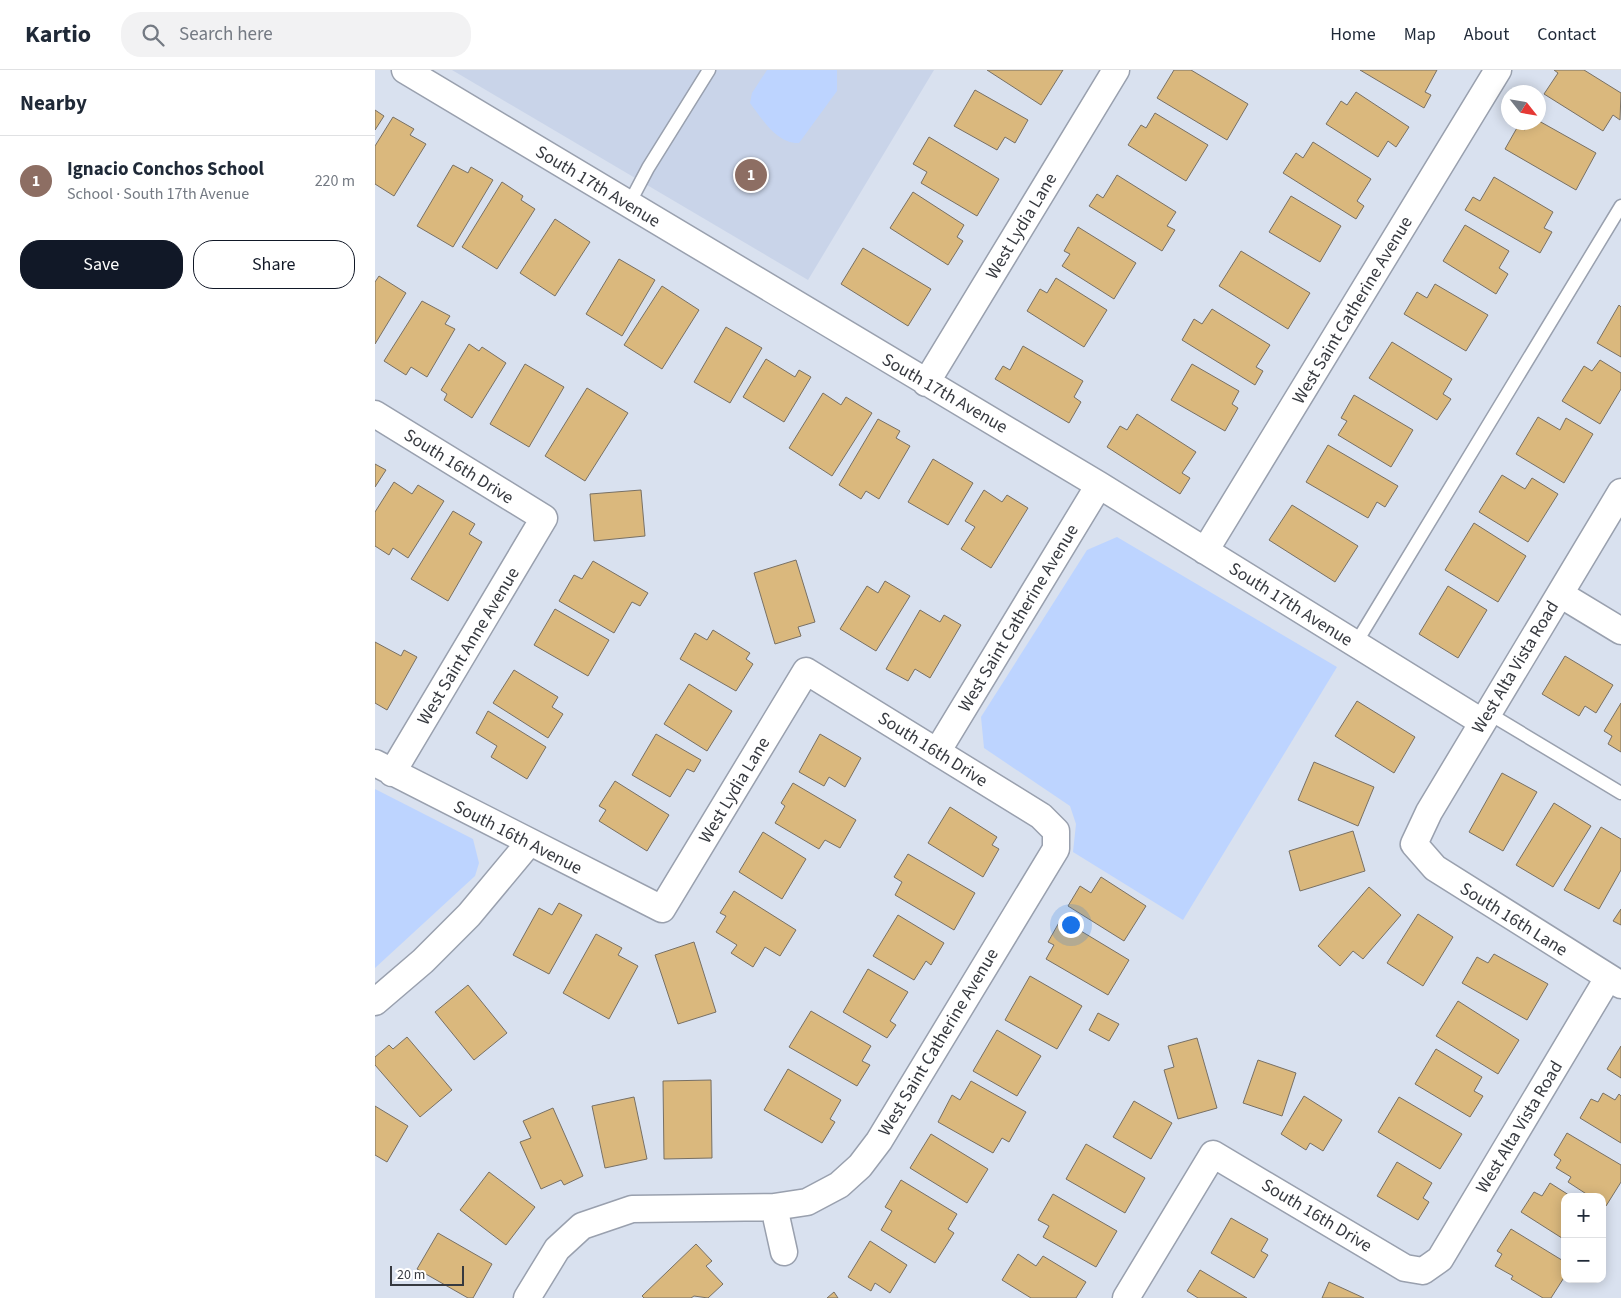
<!DOCTYPE html>
<meta charset="utf-8">
<style>
:root{--surface:#fff;--page:#f2f2f3;--text:#1f2937;--muted:#747a83;--line:#e0e1e3;--accent:#111827}
body{margin:0;font-family:"Source Sans 3",sans-serif;background:var(--page);color:var(--text)}
.controls{position:absolute;right:15px;bottom:15px;display:grid;overflow:hidden;border-radius:10px;box-shadow:0 2px 12px #0003}
.controls button{width:45px;height:45px;display:grid;place-items:center;padding:0;border:0;border-bottom:1px solid var(--line);background:var(--surface);color:var(--text);font:25px sans-serif}
.compass{position:absolute;left:1126px;top:15px;width:45px;height:45px;border-radius:50%;background:var(--surface);box-shadow:0 2px 12px #0003;rotate:121deg}
.scale{position:absolute;left:15px;bottom:12px;width:74px;box-sizing:border-box;padding-left:5px;border:2px solid #36393f;border-top:0;font-size:14px;line-height:18px;white-space:nowrap;color:#36393f;-webkit-text-stroke:4px #fff;paint-order:stroke}
.you{position:absolute;left:695px;top:854px;width:18px;height:18px;margin:-12px;border:4px solid #fff;border-radius:50%;background:#1a73e8;box-shadow:0 0 0 8px #1a73e833}
.badge{display:grid;place-items:center;width:32px;height:32px;border-radius:50%;background:var(--accent);color:#fff;font-size:16px;font-weight:700}
.pin{position:absolute;translate:-50% -50%;border:2px solid #fff;box-shadow:0 1px 5px #0006}
.list{margin:0;padding:0;list-style:none}
h2{display:flex;justify-content:space-between;align-items:center;height:65px;margin:0;padding:0 20px;font-size:21px}
h2 small{font-size:16px;font-weight:400;color:var(--muted)}
.list li{display:grid;grid-template-columns:32px 1fr auto;gap:15px;align-items:center;box-sizing:border-box;height:90px;padding:0 20px;border-top:1px solid var(--line)}
.list b{display:block;font-size:19px;white-space:nowrap}
.list p{margin:0;font-size:16px;white-space:nowrap;color:var(--muted)}
.list em{font-size:16px;font-style:normal;color:var(--muted)}
.actions{display:flex;gap:10px;padding:15px 20px}
.actions a{flex:1;padding:11px 0;border:1px solid var(--accent);border-radius:20px;text-align:center;font-size:18px;color:var(--accent)}
.actions .main{background:var(--accent);color:#fff}
.icon{flex:none;width:28px;height:28px;fill:none;stroke:currentColor;stroke-width:2;stroke-linecap:round;stroke-linejoin:round}
.map{position:relative;flex:none;width:1246px;height:1228px;overflow:hidden}
header{display:flex;align-items:center;gap:30px;box-sizing:border-box;height:70px;padding:0 25px;background:var(--surface);border-bottom:1px solid var(--line)}
header strong{font-size:24px}
nav{display:flex;gap:28px;margin-inline-start:auto;font-size:18px}
.search{width:350px;height:45px;background:var(--page);display:flex;align-items:center;gap:12px;box-sizing:border-box;padding:0 18px;border-radius:20px;color:var(--muted);font-size:19px}
main{display:flex}
aside{flex:1;background:var(--surface)}
.map>svg:first-child{display:block}
</style>
<header>
<strong>Kartio</strong>
<div class="search"><svg class="icon" aria-label="search" viewBox="0 0 24 24"><circle cx="10" cy="10" r="6"/><path d="M15 15l6 6"/></svg>Search here</div>
<nav><a>Home</a><a>Map</a><a>About</a><a>Contact</a></nav>
</header>
<main>
<aside>
<h2>Nearby<small></small></h2>
<ul class="list">
<li><span class="badge" style="background:#8d6e63">1</span><div><b>Ignacio Conchos School</b><p>School · South 17th Avenue</p></div><em>220 m</em></li>
</ul>
<div class="actions"><a class="main">Save</a><a>Share</a></div>
</aside>
<div class="map">
<svg width="1246" height="1228" viewBox="0 0 1246 1228">
<rect width="100%" height="100%" fill="#d9e1ef"/>
<!-- built -->
<path fill="#c9d4e9" d="M77,0H559L433,210Z"/>
<!-- green -->
<path fill="#bdd4ff" d="M392,0H462V21L424,73C402,74 387,49 375,33L377,23Z
M742,467L962,597L808,850L698,782L701,754L695,736L609,678L606,647L712,480Z
M0,719L98,769L104,793L100,806L0,898Z"/>
<!-- building -->
<path fill="#dab87d" stroke="#787064" d="M612,0H688L666,35Z
M799,0H816L873,34L852,70L782,28Z
M985,0H1062L1050,22L1056,25L1049,38Z
M1179,0H1209L1246,23L1245,50L1238,45L1228,61L1169,24L1183,3Z
M600,20L653,50L640,73L630,67L622,80L579,56Z
M981,22L1034,57L1021,77L1013,71L1003,87L951,54L966,31L972,35Z
M0,40L9,46L0,60Z
M780,43L833,75L811,111L753,75L766,55L771,58Z
M18,47L39,59L35,65L51,74L19,126L0,114V76Z
M1164,51L1221,83L1201,120L1130,79L1143,56L1150,60L1154,52H1164Z
M554,67L624,109L602,146L546,113L552,102L538,94Z
M938,72L996,109L982,131L989,136L981,149L908,103L921,83L928,88Z
M78,95L93,103L96,97L118,110L78,177L42,156Z
M742,105L801,142L792,156L800,160L787,181L714,136L722,124L728,128Z
M1119,107L1178,142L1169,158L1177,162L1165,183L1090,140L1098,127L1105,131Z
M127,112L148,126L146,130L160,139L122,199L87,177Z
M538,122L589,155L582,167L588,171L573,195L515,158Z
M916,126L966,156L945,192L894,162Z
M180,149L215,172L180,226L145,203Z
M1090,155L1134,181L1124,198L1133,204L1121,224L1068,191Z
M703,157L761,193L739,229L687,196L695,184L689,181Z
M488,178L556,219L533,256L466,214Z
M866,181L935,223L913,259L844,216Z
M244,189L280,210L247,266L211,244Z
M4,206L31,223L0,274V212Z
M681,208L732,240L709,277L652,241L665,219L672,223Z
M1060,214L1113,245L1091,281L1029,244L1042,222L1052,228Z
M287,216L324,240L287,299L249,275Z
M47,231L75,246L70,254L80,259L52,307L36,297L31,305L9,291Z
M1244,235L1246,237V287L1222,273Z
M837,239L895,275L881,297L888,301L880,315L807,270L819,249L827,254Z
M351,257L387,278L355,333L319,312Z
M1017,272L1077,309L1068,324L1076,329L1062,350L994,308Z
M94,274L104,281L107,277L131,293L97,348L69,330L72,324L66,320Z
M648,276L708,311L699,327L706,332L694,353L620,309L628,296L635,300Z
M391,289L420,307L424,300L436,307L409,352L368,327Z
M1225,290L1246,303V319L1225,354L1187,331L1209,296L1217,301Z
M150,294L189,317L154,377L115,354Z
M817,294L864,321L857,334L863,338L850,361L796,330Z
M212,318L253,343L210,411L170,386Z
M448,323L466,335L471,327L497,343L457,406L414,378Z
M979,325L1038,360L1016,397L963,365L972,351L966,348Z
M762,344L821,382L807,403L815,408L805,424L732,377L745,356L752,360Z
M1163,347L1185,360L1191,348L1218,364L1189,413L1141,384Z
M503,349L525,361L521,368L535,376L504,429L491,421L486,429L464,415Z
M953,375L1023,416L1010,437L1002,432L993,448L931,412Z
M558,389L598,413L573,455L533,432Z
M0,394L11,400L0,417Z
M1127,405L1150,419L1157,408L1183,424L1153,472L1104,442Z
M19,412L37,424L43,415L69,431L33,488L18,478L14,485L0,476V442Z
M266,420L270,466L219,471L215,424Z
M609,420L627,432L632,425L653,438L616,498L586,479L600,457L590,451Z
M917,435L983,476L960,512L894,470Z
M78,441L100,454L94,464L107,472L73,531L36,509Z
M1099,453L1151,486L1123,532L1070,500Z
M421,490L440,552L423,557L426,566L400,574L379,503Z
M218,491L273,523L265,536L257,532L239,563L184,531L199,505L207,509Z
M510,511L535,526L501,581L465,559L492,516L503,523Z
M1073,516L1112,540L1083,588L1044,564Z
M180,539L234,570L213,606L159,575Z
M545,540L565,552L569,545L586,555L555,608L540,599L533,611L511,599Z
M338,560L375,583L371,589L378,594L361,621L305,589L320,563L332,570Z
M0,572L26,586L29,580L42,587L12,640L0,633Z
M1190,586L1238,615L1221,643L1210,636L1204,646L1167,624Z
M139,600L183,627L177,637L188,644L173,668L118,633Z
M314,614L357,641L332,681L289,654Z
M982,631L1040,667L1019,703L960,666Z
M1246,633V682L1233,674L1237,666L1229,661Z
M113,641L171,677L152,709L116,687L122,676L101,663Z
M281,664L326,690L319,702L312,699L295,727L257,705Z
M445,664L486,688L470,717L454,707L449,716L424,702Z
M939,692L999,717L983,756L923,730Z
M1127,703L1162,722L1128,781L1094,762Z
M240,711L294,745L272,781L224,751L231,740L224,736Z
M418,713L481,750L465,778L450,770L444,779L400,753L410,736L406,733Z
M1179,733L1216,756L1178,817L1141,795Z
M575,737L622,767L617,775L624,779L608,807L553,773Z
M1226,757L1246,769V800L1224,839L1189,820Z
M978,761L990,801L925,821L914,781Z
M388,762L431,789L407,829L364,802Z
M533,784L600,823L579,860L520,825L527,812L519,807Z
M726,807L771,836L749,871L693,836L705,816L716,823Z
M994,817L1026,845L988,889L978,881L965,896L943,876Z
M359,821L421,860L405,886L390,877L378,897L356,883L362,875L341,862L351,846L345,843Z
M184,833L207,845L174,904L138,885L164,838L177,845Z
M1246,839V855L1238,851Z
M1043,844L1078,867L1048,916L1012,893Z
M523,845L569,873L556,895L551,891L539,910L498,886Z
M686,849L754,890L733,925L671,889L679,875L673,872Z
M221,864L247,878L243,885L263,896L234,949L188,923Z
M319,872L341,942L303,954L280,885Z
M1119,884L1173,914L1152,950L1087,913L1102,887L1113,893Z
M493,899L533,922L515,951L521,955L512,968L468,942Z
M655,906L707,936L682,979L630,950Z
M93,915L132,963L99,990L60,942Z
M1083,931L1144,970L1123,1004L1061,966Z
M436,941L496,976L487,991L495,995L482,1016L414,977Z
M723,943L744,954L734,971L714,960Z
M622,960L666,986L642,1026L598,1001Z
M32,967L77,1020L45,1047L0,995V987L14,975L18,979Z
M822,968L842,1038L803,1049L789,1000L799,997L793,976Z
M1246,976V1008L1232,999Z
M1061,979L1107,1007L1099,1021L1108,1026L1095,1047L1040,1014Z
M883,990L921,1003L907,1046L868,1033Z
M413,999L466,1030L455,1049L460,1052L447,1073L389,1040Z
M336,1010L337,1088L289,1089L288,1011Z
M596,1011L651,1042L634,1072L627,1068L618,1083L563,1052L577,1025L585,1030Z
M1228,1023L1240,1030L1244,1024L1246,1026V1073L1205,1048L1216,1029L1223,1032Z
M929,1026L967,1050L948,1081L935,1073L931,1080L906,1064Z
M259,1027L272,1089L230,1098L217,1036Z
M1024,1027L1087,1064L1065,1099L1003,1062Z
M759,1031L797,1053L776,1089L738,1067Z
M0,1036L33,1056L12,1092L0,1085Z
M178,1038L208,1106L189,1115L186,1110L166,1119L145,1072L156,1068L148,1051Z
M1192,1063L1246,1095V1112L1231,1136L1227,1133V1127H1216L1193,1112L1196,1107L1181,1098L1186,1090L1179,1085Z
M556,1064L613,1099L592,1133L535,1098Z
M711,1074L770,1108L750,1143L691,1109Z
M1022,1092L1057,1113L1048,1128L1054,1132L1043,1150L1002,1126Z
M114,1102L160,1137L131,1175L85,1140Z
M526,1110L582,1144L573,1159L579,1163L560,1193L506,1160L517,1141L510,1137Z
M1175,1113L1197,1127H1190V1170L1146,1142L1159,1122L1167,1126Z
M678,1124L742,1161L721,1197L668,1167L674,1156L663,1150Z
M856,1148L893,1169L886,1181L893,1185L879,1208L836,1183Z
M1136,1159L1190,1192V1206L1176,1228H1168L1136,1209L1138,1206L1120,1196L1127,1184L1122,1181Z
M63,1163L117,1194L98,1228H93L42,1199Z
M495,1171L532,1195L515,1223L500,1213L496,1221L473,1207Z
M321,1174L337,1191L331,1196L348,1214L333,1228L319,1226L316,1228H269L267,1226Z
M643,1184L661,1196L668,1186L711,1212L701,1228H656L627,1210Z
M825,1200L872,1228H823L812,1221Z
M954,1212L989,1228H947Z
M459,1222L463,1228H452Z"/>
<g fill="none" stroke-linecap="round" stroke-linejoin="round">
<!-- lane casing -->
<g stroke="#99a0ae" stroke-width="15">
<path id="lane" d="M254,134L273,98L334,0
M981,573L1246,136
M1113,643L1246,723"/>
</g>
<!-- street casing -->
<g stroke="#99a0ae" stroke-width="29">
<path id="street" d="M30,0L724,415L1107,652
M551,313L741,0
M0,344L169,448L17,703
M1246,422L1054,742L1039,774L1060,798L1246,915
M830,481L1123,0
M1185,524L1246,561
M562,682L724,415
M0,693L287,839L431,601L666,746L681,761V779L504,1071L485,1096L464,1115L432,1132L399,1137L257,1139L207,1156L182,1179L152,1228
M0,932L48,891L94,845L154,773
M399,1137L409,1182
M751,1228L838,1084L1030,1198L1048,1201L1065,1189L1233,908"/>
</g>
<!-- lane -->
<use href="#lane" stroke="#fff" stroke-width="12"/>
<!-- street -->
<use href="#street" stroke="#fff" stroke-width="26"/>
</g>
<g text-anchor="middle" stroke-width="4" stroke-linejoin="round" paint-order="stroke">
<!-- street labels -->
<g font-size="18" fill="#36393f" stroke="#fff">
<text transform="translate(223 116) rotate(31)" y="6">South 17th Avenue</text>
<text transform="translate(646 156) rotate(-59)" y="6">West Lydia Lane</text>
<text transform="translate(977 240) rotate(-59)" y="6">West Saint Catherine Avenue</text>
<text transform="translate(570 323) rotate(30)" y="6">South 17th Avenue</text>
<text transform="translate(84 396) rotate(32)" y="6">South 16th Drive</text>
<text transform="translate(916 534) rotate(32)" y="6">South 17th Avenue</text>
<text transform="translate(643 548) rotate(-59)" y="6">West Saint Catherine Avenue</text>
<text transform="translate(93 576) rotate(-59)" y="6">West Saint Anne Avenue</text>
<text transform="translate(1140 597) rotate(-59)" y="6">West Alta Vista Road</text>
<text transform="translate(558 679) rotate(32)" y="6">South 16th Drive</text>
<text transform="translate(359 720) rotate(-59)" y="6">West Lydia Lane</text>
<text transform="translate(143 767) rotate(27)" y="6">South 16th Avenue</text>
<text transform="translate(1139 849) rotate(32)" y="6">South 16th Lane</text>
<text transform="translate(563 972) rotate(-59)" y="6">West Saint Catherine Avenue</text>
<text transform="translate(1144 1057) rotate(-59)" y="6">West Alta Vista Road</text>
<text transform="translate(942 1145) rotate(31)" y="6">South 16th Drive</text>
</g>
</g>
</svg>
<div class="controls">
<button>+</button>
<button>−</button>
</div>
<svg class="compass" viewBox="-18 -18 36 36"><path d="M0-13l5 13h-10z" fill="#e53935"/><path d="M0 13l5-13h-10z" fill="#747a83"/></svg>
<div class="scale">20 m</div>
<div class="you"></div>
<div class="pin badge" style="left:376px;top:105px;background:#8d6e63">1</div>
</div>
</main>
